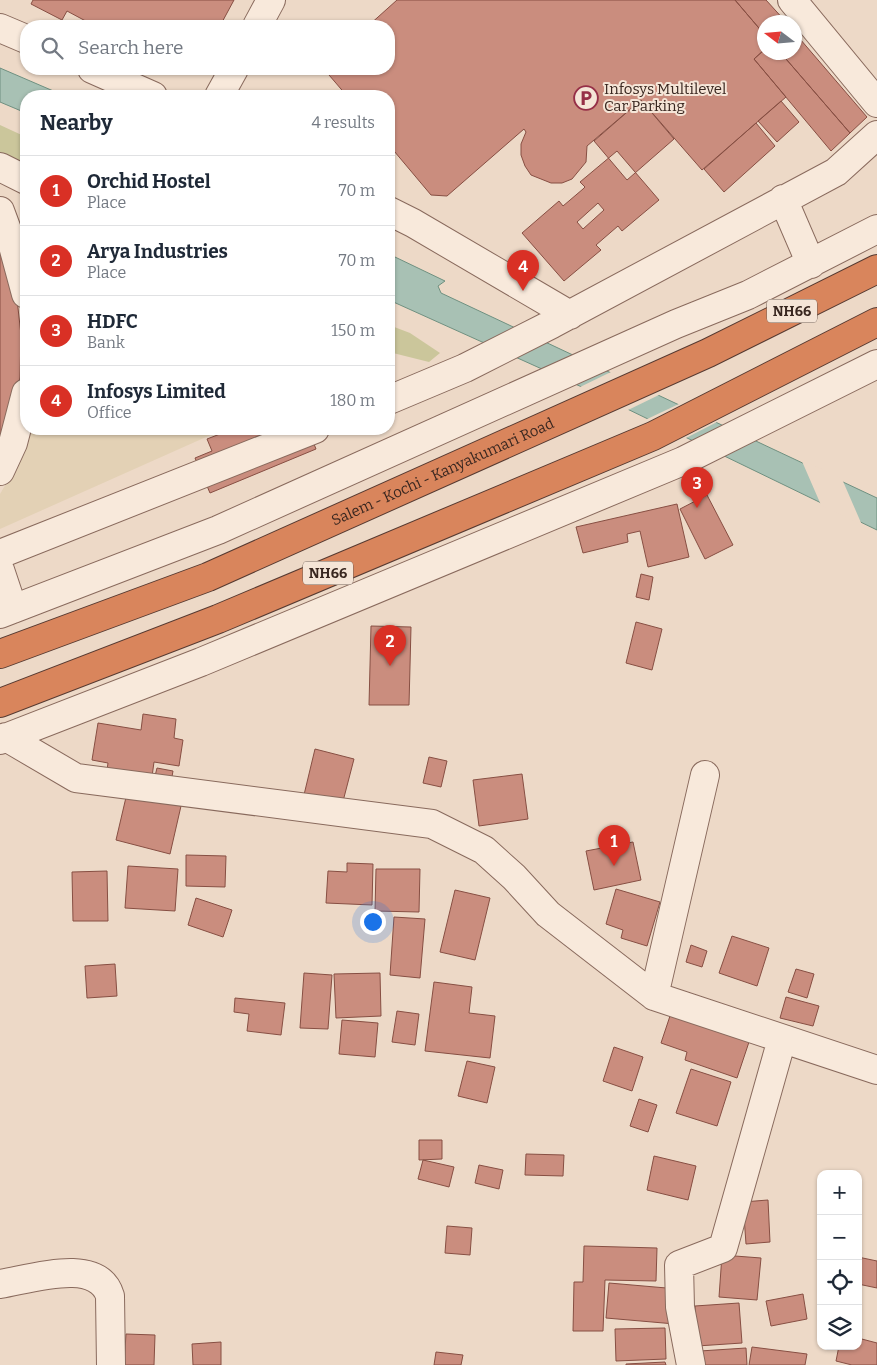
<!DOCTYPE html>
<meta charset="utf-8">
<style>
:root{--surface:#fff;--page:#f2f2f3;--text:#1f2937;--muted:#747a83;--line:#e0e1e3;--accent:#d93025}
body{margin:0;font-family:Bitter,serif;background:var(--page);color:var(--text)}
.controls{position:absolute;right:15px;bottom:15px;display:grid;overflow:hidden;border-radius:10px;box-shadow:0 1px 4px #0004}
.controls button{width:45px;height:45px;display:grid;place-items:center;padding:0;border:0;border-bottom:1px solid var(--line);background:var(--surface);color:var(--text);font:25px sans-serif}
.compass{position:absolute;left:757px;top:15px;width:45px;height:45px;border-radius:50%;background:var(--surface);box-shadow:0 1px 4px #0004;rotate:286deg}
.you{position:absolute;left:372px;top:921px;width:18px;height:18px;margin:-12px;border:4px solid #fff;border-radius:50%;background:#1a73e8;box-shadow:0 0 0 8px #1a73e833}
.badge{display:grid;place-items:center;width:32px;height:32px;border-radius:50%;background:var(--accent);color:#fff;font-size:16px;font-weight:700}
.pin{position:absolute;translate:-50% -41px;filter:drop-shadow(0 1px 2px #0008)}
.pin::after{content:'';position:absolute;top:26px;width:18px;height:15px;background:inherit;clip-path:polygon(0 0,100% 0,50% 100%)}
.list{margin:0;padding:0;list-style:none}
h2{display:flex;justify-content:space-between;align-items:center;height:65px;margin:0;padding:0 20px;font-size:21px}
h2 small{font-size:16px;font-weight:400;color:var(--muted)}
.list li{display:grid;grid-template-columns:32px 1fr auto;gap:15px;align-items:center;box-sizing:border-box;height:70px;padding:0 20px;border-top:1px solid var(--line)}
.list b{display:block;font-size:19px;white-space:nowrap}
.list p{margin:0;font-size:16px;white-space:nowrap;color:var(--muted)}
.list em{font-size:16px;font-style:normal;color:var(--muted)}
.icon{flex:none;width:28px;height:28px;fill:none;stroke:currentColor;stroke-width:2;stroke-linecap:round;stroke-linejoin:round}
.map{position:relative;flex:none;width:877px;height:1365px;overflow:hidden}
.search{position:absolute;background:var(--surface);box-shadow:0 1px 4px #0004;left:20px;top:20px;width:375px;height:55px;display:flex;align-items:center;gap:12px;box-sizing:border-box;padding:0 18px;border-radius:20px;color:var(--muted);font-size:19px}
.panel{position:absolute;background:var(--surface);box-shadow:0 1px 4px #0004;left:20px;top:90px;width:375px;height:345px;border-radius:20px}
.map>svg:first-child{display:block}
</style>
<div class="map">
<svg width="877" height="1365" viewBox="0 0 877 1365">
<rect width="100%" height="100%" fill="#edd9c7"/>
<!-- farmland -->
<path fill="#e3d1b5" d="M30,429H80L82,432L90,434L101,429H224L0,529V494L10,477Z"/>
<!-- green -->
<path fill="#cbc69b" d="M0,125L26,137V165L0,153Z
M389,325L410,333L440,353L429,362L389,352Z"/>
<!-- water -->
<path fill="#a8c1b4" stroke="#6f9080" d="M0,68L65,96H26V113L0,102Z
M395,257L445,281L438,286L441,293L877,498V530L584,388L389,300V261L391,262Z"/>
<!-- pier -->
<path fill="#edd9c7" d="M613,371L661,394L626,411L578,388Z
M681,403L719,421L684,439L645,420Z
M801,459L842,479L862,525L821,505Z"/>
<!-- building -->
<path fill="#ca8d7e" stroke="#874f43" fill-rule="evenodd" d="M33,0H234L220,26H95L67,11L62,20L31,4Z
M397,0H735L764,34V50L754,59L786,97L702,170L641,100L587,146L586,162L572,179L562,183H551L531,175L525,166L521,155V144L526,132L524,129L447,196L431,195L389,145V96H347L329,75L330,69H389V26H368Z
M735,0H766L786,22H764V34Z
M794,32L867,117L850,133L780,52H794Z
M764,50V52H780L850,133L831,151L754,59Z
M641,100L674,139L627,180L594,141Z
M781,101L799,122L777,142L758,121Z
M756,123L775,146L724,192L704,169Z
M617,151L659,200L622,231L618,226L596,245L601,250L564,281L522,233L559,201L563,206L583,189L585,187L580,182ZM598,203L604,210L583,229L577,222Z
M0,240L16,290L21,335L20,377L14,411L0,451Z
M233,429H308L316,449L210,493L195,458L212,451L207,439Z
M707,495L733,545L705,559L680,509Z
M677,504L689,557L648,567L640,531L627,534L628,542L583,553L576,527Z
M641,574L653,577L649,600L636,597Z
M636,622L662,629L652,670L626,663Z
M371,626L411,627L409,705H369Z
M143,714L176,719L174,738L183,740L179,766L154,762L151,784L106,777L108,763L92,760L98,723L141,730Z
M315,749L354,759L341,809L303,799Z
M429,757L447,761L441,787L423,783Z
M157,768L173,771L170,788L153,784Z
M522,774L528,819L479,826L473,780Z
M127,793L181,806L170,854L116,840Z
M633,842L641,880L594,890L586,851Z
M186,855L226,856L225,887L186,886Z
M347,863L373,864L372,905L326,903L328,871L347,872Z
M128,866L178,869L175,911L125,908Z
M376,869H420L419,912L375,911Z
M107,871L108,921H73L72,872Z
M616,889L660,902L647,946L621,938L623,930L606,924Z
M455,890L490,898L475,960L440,952Z
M196,898L232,910L223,937L188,925Z
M394,917L425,919L420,978L390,975Z
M732,936L769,948L757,986L719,973Z
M691,945L707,951L702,967L686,962Z
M115,964L117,996L87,998L85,966Z
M796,969L814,974L807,998L788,992Z
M304,973L332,975L328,1029L300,1028Z
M380,973L381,1016L336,1018L334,974Z
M434,982L472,987L469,1013L495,1016L490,1058L425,1051Z
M786,997L819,1006L813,1026L780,1018Z
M235,998L285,1003L281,1035L247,1031L249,1014L234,1012Z
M672,1010L751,1036L737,1078L685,1060L687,1052L661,1043Z
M397,1011L419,1014L415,1045L392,1042Z
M342,1020L378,1023L375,1057L339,1054Z
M614,1047L643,1057L632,1091L603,1081Z
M467,1061L495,1067L487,1103L458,1096Z
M691,1069L731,1082L717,1126L676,1113Z
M639,1099L657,1105L648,1132L630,1126Z
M419,1140H442V1159L419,1160Z
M526,1154L564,1155L563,1176L525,1175Z
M654,1156L696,1166L688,1200L647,1190Z
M423,1160L454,1167L449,1187L418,1179Z
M479,1165L503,1170L499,1189L475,1183Z
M768,1200L770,1242L746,1244L743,1202Z
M447,1226L472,1228L470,1255L445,1253Z
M584,1246L657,1248L656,1281L605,1280L603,1331H573L574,1282H583Z
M722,1255L761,1258L757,1300L719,1297Z
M858,1257L877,1261V1288L858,1284Z
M609,1283L678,1289L675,1324L606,1318Z
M803,1294L807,1319L771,1326L766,1301Z
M739,1303L742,1343L697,1346L695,1306Z
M665,1328L666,1359L616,1361L615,1329Z
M126,1334L155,1335L154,1365H124Z
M858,1338L877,1343V1365H852L836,1361L839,1346H858Z
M221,1342V1365H193L192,1344Z
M752,1347L807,1354L805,1365H749Z
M746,1348L747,1365H700V1351Z
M436,1352L463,1355L461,1365H434Z
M665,1362L666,1365H626V1364Z"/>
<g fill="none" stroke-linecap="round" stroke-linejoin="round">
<!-- minor casing -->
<g stroke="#896a5d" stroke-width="30">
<path id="minor" d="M792,0L877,103
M257,26L271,0
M0,28L26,39
M92,69L153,96
M219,96L234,69
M0,167L26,180
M783,199L811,264
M0,211L13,246L26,294
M389,211L413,223L570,315
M389,400L465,368L552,324L836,172L877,135
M0,471L13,443L26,393
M0,554L315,429
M0,570L13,609
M0,614L218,530L676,324L748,295L877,229
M6,737L76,778L432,824L484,850L514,877L548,914L654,996L877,1070
M0,740L201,662L683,461L877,364
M654,996L705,775
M0,1284C31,1279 98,1256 110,1296L111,1365
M691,1365L680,1307L679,1265L723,1248L782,1039"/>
</g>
<!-- highway casing -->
<g stroke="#573a31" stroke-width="30">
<g id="highway">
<path id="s1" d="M0,654L208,577L708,353L877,269"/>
<path d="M0,703L218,619L653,436L877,322"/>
</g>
</g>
<!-- minor -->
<use href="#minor" stroke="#f8e9db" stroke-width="28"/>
<!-- highway -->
<use href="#highway" stroke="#d9855c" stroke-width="28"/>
</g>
<!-- icons -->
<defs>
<g id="parking-ring" transform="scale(1.25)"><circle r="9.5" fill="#f5e5d7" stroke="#962f47" stroke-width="1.5"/><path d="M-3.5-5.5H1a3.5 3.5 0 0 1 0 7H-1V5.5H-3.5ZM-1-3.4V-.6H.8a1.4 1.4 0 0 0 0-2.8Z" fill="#962f47"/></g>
</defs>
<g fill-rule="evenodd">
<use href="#parking-ring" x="586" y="98"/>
</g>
<g text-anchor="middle" stroke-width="4" stroke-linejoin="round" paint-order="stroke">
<!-- shield labels -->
<g fill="#f5e5d7" stroke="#716057" stroke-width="1">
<rect x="767" y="299.5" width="50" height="23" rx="4"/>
<rect x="303" y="561.5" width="50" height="23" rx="4"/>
</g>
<g font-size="14" font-weight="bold" fill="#392720">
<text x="792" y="316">NH66</text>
<text x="328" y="578">NH66</text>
</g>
<!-- poi labels -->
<g font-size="15" fill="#392720" stroke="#f5e5d7" text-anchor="start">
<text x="604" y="94">Infosys Multilevel<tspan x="604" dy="17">Car Parking</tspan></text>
</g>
<!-- street labels -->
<g font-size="15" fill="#392720" stroke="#f5e5d7">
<text dy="5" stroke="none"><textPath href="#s1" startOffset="479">Salem - Kochi - Kanyakumari Road</textPath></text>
</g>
</g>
</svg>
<div class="controls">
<button>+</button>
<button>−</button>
<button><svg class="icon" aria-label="locate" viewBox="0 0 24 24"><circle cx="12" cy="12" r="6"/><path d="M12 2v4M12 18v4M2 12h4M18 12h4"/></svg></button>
<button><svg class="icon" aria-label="layers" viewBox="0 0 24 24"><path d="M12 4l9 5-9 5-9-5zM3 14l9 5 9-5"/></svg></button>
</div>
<svg class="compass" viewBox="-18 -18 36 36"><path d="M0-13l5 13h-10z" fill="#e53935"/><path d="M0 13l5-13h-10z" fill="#747a83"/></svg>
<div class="you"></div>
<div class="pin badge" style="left:614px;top:866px">1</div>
<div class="pin badge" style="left:390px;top:666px">2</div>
<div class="pin badge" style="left:697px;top:508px">3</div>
<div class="pin badge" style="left:523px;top:291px">4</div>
<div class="search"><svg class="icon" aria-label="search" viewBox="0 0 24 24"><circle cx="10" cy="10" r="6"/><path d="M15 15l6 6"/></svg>Search here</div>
<section class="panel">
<h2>Nearby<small>4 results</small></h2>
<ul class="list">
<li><span class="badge">1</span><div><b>Orchid Hostel</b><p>Place</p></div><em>70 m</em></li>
<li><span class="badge">2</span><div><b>Arya Industries</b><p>Place</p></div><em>70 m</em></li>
<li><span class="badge">3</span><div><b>HDFC</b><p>Bank</p></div><em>150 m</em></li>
<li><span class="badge">4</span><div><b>Infosys Limited</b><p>Office</p></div><em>180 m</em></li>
</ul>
</section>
</div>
